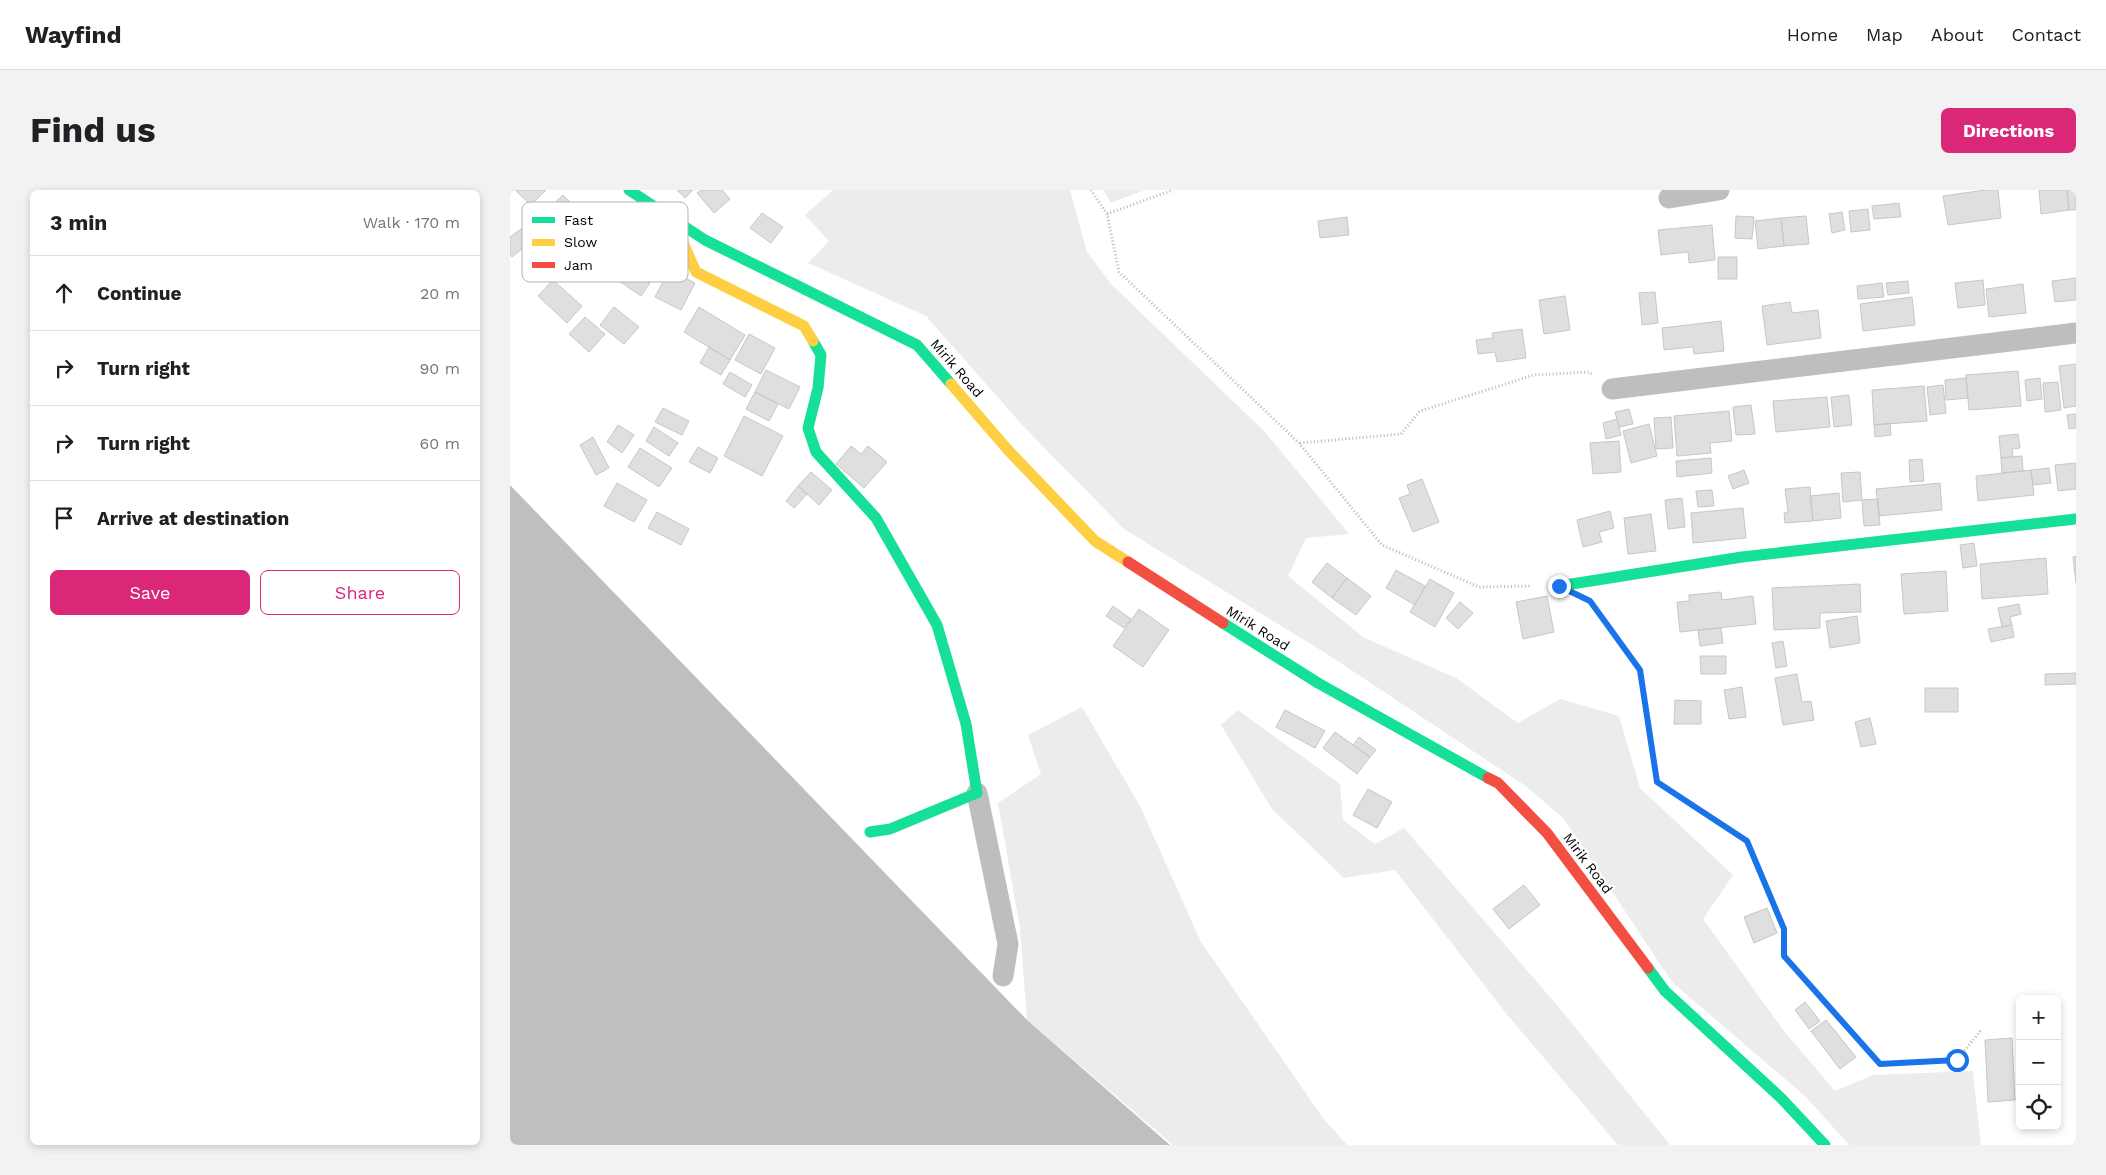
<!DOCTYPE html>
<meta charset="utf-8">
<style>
:root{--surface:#fff;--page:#f2f2f2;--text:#202124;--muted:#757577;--line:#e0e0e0;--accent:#db2777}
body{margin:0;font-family:"Work Sans",sans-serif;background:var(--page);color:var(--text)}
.controls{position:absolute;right:15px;bottom:15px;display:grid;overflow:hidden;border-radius:8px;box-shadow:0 2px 8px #0003}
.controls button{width:45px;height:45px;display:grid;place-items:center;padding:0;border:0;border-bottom:1px solid var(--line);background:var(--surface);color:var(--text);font:25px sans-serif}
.stop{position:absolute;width:15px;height:15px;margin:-11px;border:4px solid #1a73e8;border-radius:50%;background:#fff}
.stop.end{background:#1a73e8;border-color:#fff;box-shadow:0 1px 5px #0008}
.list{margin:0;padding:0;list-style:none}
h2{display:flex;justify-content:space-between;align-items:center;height:65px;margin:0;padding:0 20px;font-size:21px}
h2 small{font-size:16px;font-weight:400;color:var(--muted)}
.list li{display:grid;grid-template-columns:32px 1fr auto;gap:15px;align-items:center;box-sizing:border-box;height:75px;padding:0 20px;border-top:1px solid var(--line)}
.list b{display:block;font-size:19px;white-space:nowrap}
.list em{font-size:16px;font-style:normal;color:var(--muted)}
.actions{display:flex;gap:10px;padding:15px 20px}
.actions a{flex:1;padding:11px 0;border:1px solid var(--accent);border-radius:8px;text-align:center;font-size:18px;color:var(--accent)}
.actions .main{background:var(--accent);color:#fff}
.icon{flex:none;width:28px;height:28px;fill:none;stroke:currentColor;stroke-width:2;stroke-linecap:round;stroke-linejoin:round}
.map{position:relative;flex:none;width:1566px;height:955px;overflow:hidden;border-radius:8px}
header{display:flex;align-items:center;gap:30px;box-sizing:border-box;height:70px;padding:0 25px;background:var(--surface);border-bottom:1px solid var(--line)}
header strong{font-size:24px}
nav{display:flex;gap:28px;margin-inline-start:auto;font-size:18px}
.intro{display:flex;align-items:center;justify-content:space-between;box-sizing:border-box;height:120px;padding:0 30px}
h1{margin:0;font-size:35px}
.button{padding:12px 22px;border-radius:8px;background:var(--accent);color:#fff;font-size:18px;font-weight:700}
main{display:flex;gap:30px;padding:0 30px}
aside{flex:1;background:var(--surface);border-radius:8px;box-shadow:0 2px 8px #0003}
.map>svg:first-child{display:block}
</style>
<header>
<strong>Wayfind</strong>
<nav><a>Home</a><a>Map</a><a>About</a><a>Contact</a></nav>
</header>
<div class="intro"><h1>Find us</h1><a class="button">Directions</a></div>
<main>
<aside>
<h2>3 min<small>Walk · 170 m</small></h2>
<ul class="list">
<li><svg class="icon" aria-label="ahead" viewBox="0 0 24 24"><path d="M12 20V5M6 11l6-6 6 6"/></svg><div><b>Continue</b></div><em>20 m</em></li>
<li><svg class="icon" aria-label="right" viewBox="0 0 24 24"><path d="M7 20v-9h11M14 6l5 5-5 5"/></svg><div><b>Turn right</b></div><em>90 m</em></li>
<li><svg class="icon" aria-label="right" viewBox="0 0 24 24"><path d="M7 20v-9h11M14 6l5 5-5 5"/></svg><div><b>Turn right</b></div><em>60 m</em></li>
<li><svg class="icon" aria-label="arrive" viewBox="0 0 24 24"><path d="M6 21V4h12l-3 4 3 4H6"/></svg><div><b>Arrive at destination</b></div></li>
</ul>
<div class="actions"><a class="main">Save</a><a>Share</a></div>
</aside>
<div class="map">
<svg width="1566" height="955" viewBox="0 0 1566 955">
<rect width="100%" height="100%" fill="#fff"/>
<!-- green -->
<path fill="#ececec" d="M323,0H560L577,62L601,94L755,242L839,344L796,348L778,386L853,447L946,488L1008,533L1050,509L1109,526L1130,598L1223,685L1193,729L1274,841L1325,901L1363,885L1463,881L1471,955H1339L1296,907L1162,792L1054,629L1017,597L817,464L614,339L513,236L416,126L298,73L319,51L295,25Z
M593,0H634L601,13Z
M572,517L630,616L691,752L813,928L837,955H663L517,830L510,738L488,613L531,584L518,545Z
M728,520L830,594L833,630L865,654L894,638L1052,821L1160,955H1108L999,827L885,680L834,688L762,619L711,535Z"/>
<!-- water -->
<path fill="#bfbfbf" d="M0,295L517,830L660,955H0Z"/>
<!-- building -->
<path fill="#dfdfdf" stroke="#c7c7c7" d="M5,0H36L21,15Z
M167,0H183L175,8Z
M191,0H212L220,9L204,23L187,3Z
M1475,0H1488L1491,28L1438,35L1433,6Z
M1529,0H1557L1559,20L1531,24Z
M1557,0H1566V20H1559Z
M53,5L66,18L51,34L37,20Z
M1389,13L1391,27L1364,29L1362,16Z
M1358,19L1360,40L1341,42L1339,21Z
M1332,22L1335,40L1322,43L1319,24Z
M252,23L273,37L261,53L240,38Z
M1226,26L1244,27L1242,49L1225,48Z
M1296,26L1299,54L1274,56L1271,28Z
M837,27L839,45L810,48L808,31Z
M1271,28L1274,56L1248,59L1245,31Z
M1202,35L1205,70L1179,73L1178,62L1151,65L1148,40Z
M11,39L21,52L2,67L0,64V47Z
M1208,67H1227V89H1208Z
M118,70L144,87L131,106L106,89Z
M159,80L185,93L171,120L145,107Z
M1566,88V110L1545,112L1542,91Z
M43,90L72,116L57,133L28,106Z
M1473,90L1475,115L1448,118L1445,93Z
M1398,91L1399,103L1378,105L1376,93Z
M1372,93L1374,107L1348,109L1347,96Z
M1513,94L1516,123L1479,127L1476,99Z
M1145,102L1148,133L1132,135L1129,103Z
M1055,106L1060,140L1034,144L1029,110Z
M1402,107L1405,135L1353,141L1350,114Z
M1280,112L1282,123L1308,120L1311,148L1257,155L1252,116Z
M104,117L129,137L114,154L90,135Z
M189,117L235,145L220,170L174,142Z
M75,127L95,144L79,162L59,144Z
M1211,131L1214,161L1184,164L1183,157L1154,160L1152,138Z
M1012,139L1016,168L987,172L985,162L968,164L966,150L983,148L982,143Z
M239,144L265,158L251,184L225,170Z
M199,157L220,170L211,185L190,173Z
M1566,174V216L1554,218L1549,176Z
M256,180L290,197L279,219L245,202Z
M1508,181L1511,216L1459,220L1456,185Z
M220,182L242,195L235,207L213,194Z
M1456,188L1458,208L1436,210L1435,190Z
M1530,188L1532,209L1517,211L1515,190Z
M1548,192L1551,220L1535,222L1533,193Z
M1433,195L1436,223L1420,225L1417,197Z
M1414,196L1417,231L1364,235L1362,200Z
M245,202L268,214L259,231L236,219Z
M1339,205L1342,235L1324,237L1321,207Z
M1317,207L1320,237L1266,242L1263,211Z
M1241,215L1245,244L1226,245L1223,217Z
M153,218L179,231L172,245L145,232Z
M1119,219L1123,234L1109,237L1105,222Z
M1219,221L1222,251L1200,253L1201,263L1167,266L1164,226Z
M1566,224V238L1559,239L1557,225Z
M234,226L273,246L252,286L214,266Z
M1161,227L1163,258L1146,259L1144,228Z
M1107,229L1111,245L1096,249L1093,233Z
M1380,233L1381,245L1365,247L1364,235Z
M1139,234L1147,266L1121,273L1113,241Z
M108,235L124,245L112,263L97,252Z
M144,237L168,253L159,266L136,251Z
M1508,244L1510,258L1502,259L1503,267L1491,268L1489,246Z
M83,247L99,278L86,285L70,255Z
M1109,251L1111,282L1083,284L1080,253Z
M341,256L351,264L358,256L377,272L354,298L326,274Z
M188,257L208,268L200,283L179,272Z
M130,258L162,278L149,297L118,277Z
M1512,266L1513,281L1492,283L1491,268Z
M1201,268L1202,283L1167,287L1166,271Z
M1412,269L1414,291L1400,292L1399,270Z
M1566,273V299L1548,301L1545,275Z
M1539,278L1541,293L1523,295L1521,280Z
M1234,280L1239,293L1223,299L1218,286Z
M1521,280L1524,305L1468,311L1466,286Z
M301,282L322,300L309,315L288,296Z
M1350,282L1352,310L1333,312L1331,283Z
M912,289L929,332L903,342L889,308L900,304L897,295Z
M107,293L137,310L124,332L94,316Z
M1430,293L1432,320L1369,326L1366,299Z
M288,296L297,304L284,318L276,311Z
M1300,297L1303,331L1275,333L1274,323L1278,322L1275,299Z
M1202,300L1204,316L1188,317L1186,301Z
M1329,303L1331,328L1303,331L1300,306Z
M1172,308L1175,337L1158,339L1155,310Z
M1368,309L1370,335L1354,336L1352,310Z
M1233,318L1236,348L1183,353L1181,323Z
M1100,321L1104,338L1089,342L1092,352L1073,357L1067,330Z
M147,322L179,339L171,355L138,338Z
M1141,324L1146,361L1118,364L1114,328Z
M1464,353L1467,376L1453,378L1450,355Z
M1566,366V393L1563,367Z
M1536,368L1538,404L1472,409L1470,374Z
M817,373L837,388L822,408L802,392Z
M886,380L915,396L905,415L876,398Z
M1436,381L1438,421L1394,424L1391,384Z
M837,388L861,406L846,425L822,408Z
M920,389L944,403L925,437L900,422Z
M1350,394L1351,422L1310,423V438L1264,440L1262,398Z
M1211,402L1212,410L1243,406L1246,434L1170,442L1167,412L1179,411V405Z
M1037,406L1044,442L1013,449L1006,412Z
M950,412L963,423L948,439L936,428Z
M1509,414L1511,424L1500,427L1502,435L1492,437L1488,418Z
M603,416L621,429L614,438L596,426Z
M629,419L659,440L633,477L603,456Z
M1347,426L1350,453L1320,458L1316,431Z
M1502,435L1504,447L1481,452L1478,439Z
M1211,438L1213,453L1190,456L1188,440Z
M1273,451L1277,476L1266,478L1262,453Z
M1190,466H1216V484H1191Z
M1566,483V494L1535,495V484Z
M1287,484L1292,512L1301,511L1304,530L1273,535L1265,488Z
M1232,497L1236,527L1219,529L1214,500Z
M1415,498H1448V522H1415Z
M1165,510L1191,511V534H1164Z
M775,520L815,541L805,558L766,537Z
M1360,528L1366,554L1351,557L1345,532Z
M825,542L860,567L847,584L813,558Z
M849,547L866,560L860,567L843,555Z
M858,599L882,612L867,638L843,625Z
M1014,695L1030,715L999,739L983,719Z
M1257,718L1267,743L1244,753L1234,727Z
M1295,812L1310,831L1299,839L1285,820Z
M1316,830L1346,867L1330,879L1301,841Z
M1502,848L1505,910L1478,912L1475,850Z"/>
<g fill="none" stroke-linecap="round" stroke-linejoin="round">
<!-- path -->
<path stroke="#b9b9b9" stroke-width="3" stroke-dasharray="1 2.5" stroke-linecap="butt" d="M581,0L597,24L609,82L789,253L872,355L969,397L1022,396
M597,24L663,0
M790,253L891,244L910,221L1024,185L1079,182L1083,185
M1084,417L1131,480L1147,592L1237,651L1274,739V766L1370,873L1447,870L1472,839"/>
<!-- street -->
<path stroke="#bebebe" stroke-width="21" d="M1159,8L1209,0
M1102,199L1566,143
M467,603L498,754L493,786"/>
<!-- fast -->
<path stroke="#16e098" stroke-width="11" d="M119,0L195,50L407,155L441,194
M303,151L311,165L308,198L298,238L306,262L366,328L427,435L456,534L467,603L380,639L360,642
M1049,396L1232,367L1566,329
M713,433L808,493L978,588
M1138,778L1155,801L1271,908L1315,955"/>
<!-- slow -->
<path stroke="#ffcf43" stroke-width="11" d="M163,30L186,82L294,136L303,151
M441,194L498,260L585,351L618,372"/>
<!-- jam -->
<path stroke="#f24e42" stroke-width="11" d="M618,372L713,433
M978,588L988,593L1037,643L1138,778"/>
</g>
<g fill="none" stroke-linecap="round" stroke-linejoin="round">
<!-- route -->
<path stroke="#1a73e8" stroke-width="6" d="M1049,396L1080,411L1130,480L1147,592L1237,651L1274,739V766L1370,874L1447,870"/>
</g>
<g text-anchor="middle" stroke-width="4.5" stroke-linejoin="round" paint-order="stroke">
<!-- street labels -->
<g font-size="14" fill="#000" stroke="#fff">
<text transform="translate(447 178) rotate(49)" y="5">Mirik Road</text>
<text transform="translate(748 438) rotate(32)" y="5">Mirik Road</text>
<text transform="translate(1078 673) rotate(53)" y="5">Mirik Road</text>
</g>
</g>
<!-- legend -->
<rect x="12" y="12" width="166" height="80" rx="8" fill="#fff" stroke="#b2b2b2" stroke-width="1"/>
<rect x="22" y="27" width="23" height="6" fill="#16e098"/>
<rect x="22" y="49" width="23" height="7" fill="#ffcf43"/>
<rect x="22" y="72" width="23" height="6" fill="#f24e42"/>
<g font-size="14" fill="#000">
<text x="54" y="35">Fast</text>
<text x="54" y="57">Slow</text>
<text x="54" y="80">Jam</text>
</g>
</svg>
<div class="controls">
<button>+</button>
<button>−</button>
<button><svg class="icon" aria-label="locate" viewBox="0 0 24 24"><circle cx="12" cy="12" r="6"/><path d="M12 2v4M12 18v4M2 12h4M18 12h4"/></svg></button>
</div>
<div class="stop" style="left:1447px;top:870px"></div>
<div class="stop end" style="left:1049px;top:396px"></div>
</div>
</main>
